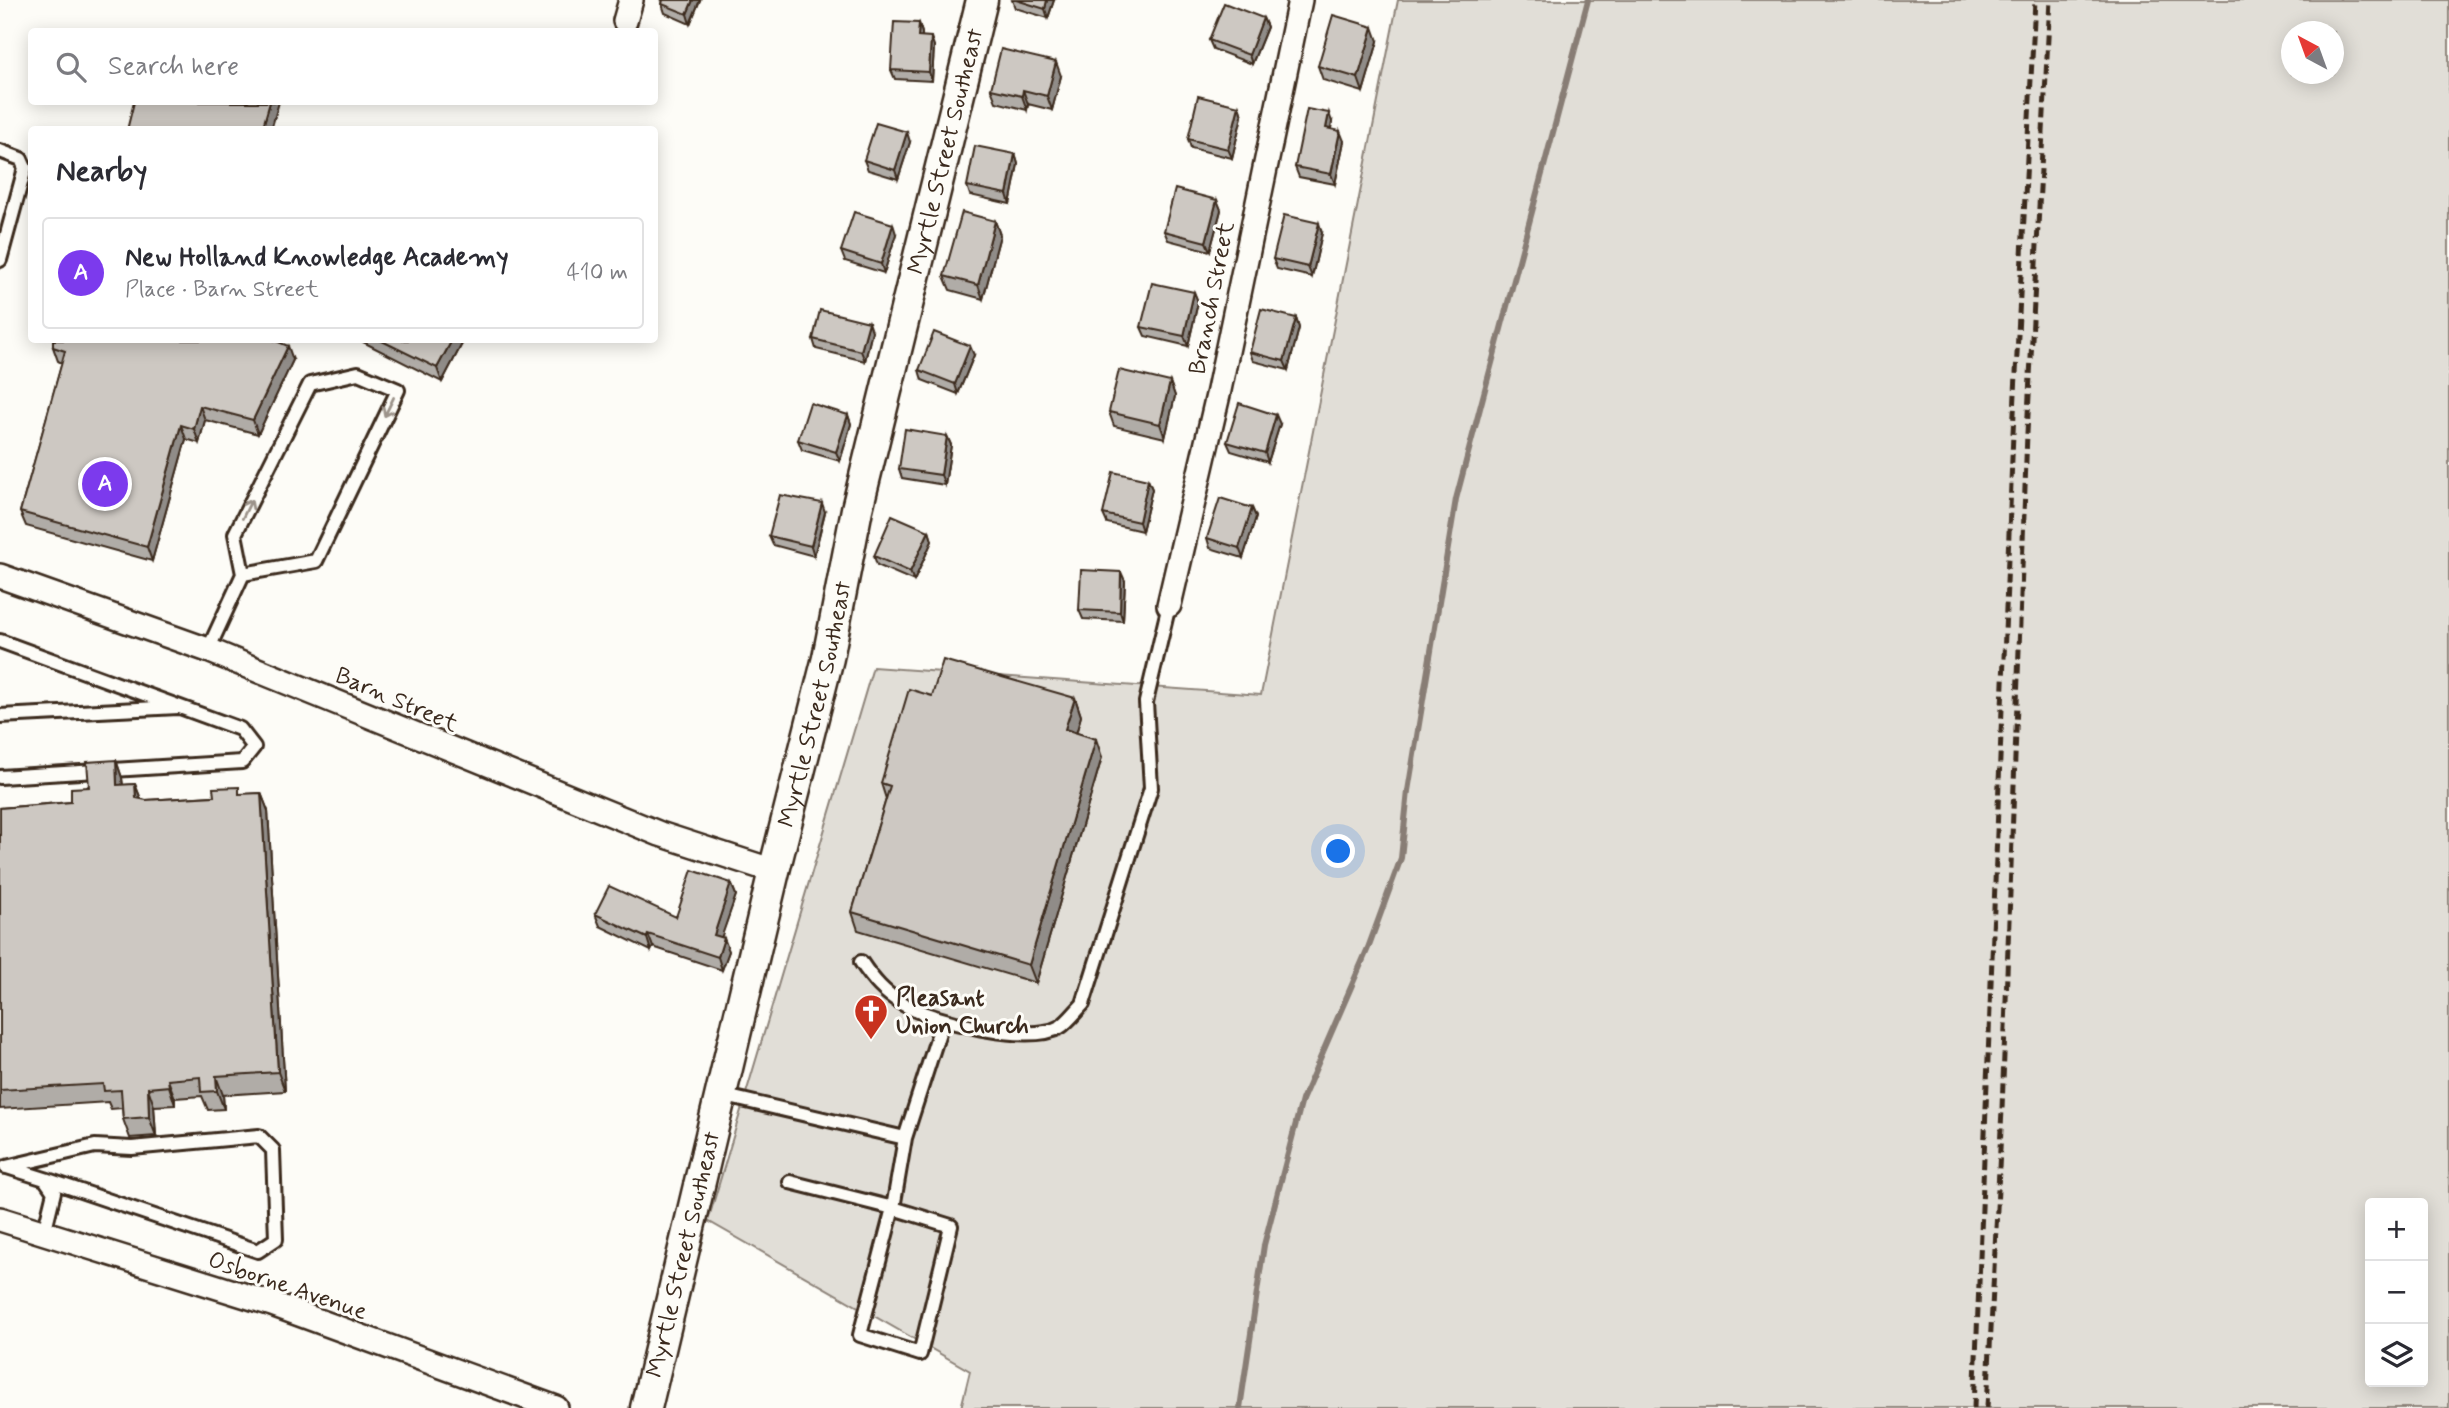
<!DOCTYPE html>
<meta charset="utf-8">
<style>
:root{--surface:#fff;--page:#f2f2f3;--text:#2b2b33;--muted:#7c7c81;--line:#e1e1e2;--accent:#7c3aed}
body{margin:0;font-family:Mynerve,sans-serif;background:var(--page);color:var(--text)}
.controls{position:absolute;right:21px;bottom:21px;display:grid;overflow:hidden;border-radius:7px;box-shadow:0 4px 18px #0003}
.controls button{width:63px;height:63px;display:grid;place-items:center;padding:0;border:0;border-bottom:2px solid var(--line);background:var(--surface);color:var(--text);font:35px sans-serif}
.compass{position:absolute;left:2281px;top:21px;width:63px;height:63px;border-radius:50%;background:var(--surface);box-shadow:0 4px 18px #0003;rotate:319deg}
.you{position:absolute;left:1339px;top:852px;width:24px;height:24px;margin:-18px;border:5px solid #fff;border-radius:50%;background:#1a73e8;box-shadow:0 0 0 10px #1a73e833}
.badge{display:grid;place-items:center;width:46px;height:46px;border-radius:50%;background:var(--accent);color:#fff;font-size:23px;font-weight:700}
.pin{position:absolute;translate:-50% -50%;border:4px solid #fff;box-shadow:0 2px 7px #0006}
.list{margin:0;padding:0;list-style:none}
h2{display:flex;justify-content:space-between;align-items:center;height:91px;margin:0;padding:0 28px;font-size:30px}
h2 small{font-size:23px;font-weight:400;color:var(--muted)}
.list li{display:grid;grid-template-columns:46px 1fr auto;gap:21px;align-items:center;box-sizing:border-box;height:112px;margin:0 14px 14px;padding:0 14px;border:2px solid var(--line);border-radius:7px}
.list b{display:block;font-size:26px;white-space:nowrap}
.list p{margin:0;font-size:23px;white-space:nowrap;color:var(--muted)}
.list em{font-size:23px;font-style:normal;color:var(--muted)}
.icon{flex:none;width:38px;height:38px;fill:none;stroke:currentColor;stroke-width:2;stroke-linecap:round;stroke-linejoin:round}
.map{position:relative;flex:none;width:2449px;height:1408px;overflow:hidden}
.search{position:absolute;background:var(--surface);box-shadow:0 4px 18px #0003;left:28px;top:28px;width:630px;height:77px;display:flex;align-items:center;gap:18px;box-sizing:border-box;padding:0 24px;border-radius:7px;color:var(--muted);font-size:26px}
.panel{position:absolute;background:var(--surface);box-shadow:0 4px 18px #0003;left:28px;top:126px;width:630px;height:217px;border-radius:7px}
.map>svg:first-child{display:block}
</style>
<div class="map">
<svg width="2449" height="1408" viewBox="0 0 2449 1408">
<rect width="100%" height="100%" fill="#fdfcf7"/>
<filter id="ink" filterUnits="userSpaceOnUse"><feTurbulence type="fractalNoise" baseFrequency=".0143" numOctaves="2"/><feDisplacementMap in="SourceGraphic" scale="14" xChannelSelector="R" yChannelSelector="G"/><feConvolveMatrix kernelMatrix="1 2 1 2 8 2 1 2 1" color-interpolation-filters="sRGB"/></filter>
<g filter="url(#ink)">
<!-- green -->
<path fill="#e1ded7" stroke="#8e847a" stroke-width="2" fill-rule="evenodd" d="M1398,0H2449V1408H961L970,1371L708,1221L873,667L1261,695ZM2292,32H2334V74H2292ZM2370,1203H2423V1382H2370Z"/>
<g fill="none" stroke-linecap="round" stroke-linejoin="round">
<!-- stream -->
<path stroke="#887d74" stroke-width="6" d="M1240,1408L1264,1245L1302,1100L1368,948L1401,858L1408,791L1456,499L1588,0"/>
<!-- service casing -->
<g stroke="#3b2a1e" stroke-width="18">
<path id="service" d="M0,151L21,159L25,168L0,260
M0,641L240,729L254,747L242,762L0,777
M208,650L243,574L235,534L310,384L358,373L398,390L316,561L243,574
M0,716L178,707
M861,962C873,980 884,993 903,1004C932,1021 1029,1045 1060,1027C1068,1022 1076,1011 1083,1004L1151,788L1146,702L1169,605
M721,1095L905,1138
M6,1167L95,1146L132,1148L259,1136L273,1150L276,1239L258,1251L45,1179
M7,1167L45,1179L54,1192L44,1233
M790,1182L893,1208L951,1226L920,1354L860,1335L893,1208L905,1138L943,1020"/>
</g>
<!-- minor casing -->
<g stroke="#3b2a1e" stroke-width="28">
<path id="minor" d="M625,21L631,0
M0,576L208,650L660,834L774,871
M1169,605L1218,395L1300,0
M0,1219L272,1304L556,1408"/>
</g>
<!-- tertiary casing -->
<g stroke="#3b2a1e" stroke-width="35">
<g id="tertiary">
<path id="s1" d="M646,1408L774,871L828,658L857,509L982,0"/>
</g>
</g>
<!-- service -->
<use href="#service" stroke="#fdfcf7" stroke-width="12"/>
<!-- minor -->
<use href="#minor" stroke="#fdfcf7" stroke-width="23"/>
<!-- tertiary -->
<use href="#tertiary" stroke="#fdfcf7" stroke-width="30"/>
<!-- rail -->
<path stroke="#3b2a1e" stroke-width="5" stroke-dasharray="10 5" stroke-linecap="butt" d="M1974,1408L2013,433L2035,0
M1987,1408L2002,1109L2027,433L2050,0"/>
</g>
<!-- wall -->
<path fill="#b0aca7" stroke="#3b2a1e" stroke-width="2" d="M661,0H700L690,24L665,13L662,4L663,1Z
M1012,0H1054L1048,18L1015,8Z
M1263,18L1267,27L1252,64L1213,49L1209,40Z
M919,23L922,33V36L934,46L932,81L895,79L891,70Z
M1378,41L1363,92L1323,80L1318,66Z
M1061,76L1052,110L1028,104L1027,110L996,102L991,89Z
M1239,106L1242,116L1232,158L1191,148L1188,139Z
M1332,122L1331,129L1344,141L1335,184L1299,177L1295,167Z
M910,142L898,179L868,170L864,160Z
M1015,154L1018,164L1010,204L970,195L967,186Z
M1217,200L1221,210L1210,251L1168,240L1164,231Z
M995,221L1000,235L983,299L950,290L944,276Z
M1322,233L1312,277L1277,269L1273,259Z
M896,234L884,273L845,261L841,251Z
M1194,292L1198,302L1188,346L1145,336L1141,327Z
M1296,318L1299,328L1288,370L1253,361L1250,352Z
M872,331L865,361L816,349L813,339Z
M362,340H464L442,382L363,342Z
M53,347L293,360L258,434L205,420L199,443L186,439L152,561L26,526L20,512L62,363L58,361Z
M974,355L958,394L922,380L919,370Z
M1170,382L1175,396L1165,438L1114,426L1109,412Z
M848,415L851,424L840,461L802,450L798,440Z
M1280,424L1268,462L1231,451L1227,442Z
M947,436L951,445L945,485L902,478L899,469Z
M1148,480L1152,489L1142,531L1107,523L1103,514Z
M1252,508L1256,517L1243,558L1210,548L1207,538Z
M825,512L814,556L773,545L769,536Z
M929,531L932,541L914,581L877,565L874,556Z
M1125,581L1123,621L1083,619L1079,610Z
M932,696L1075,698L1081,716L1076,733L1102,757L1036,983L858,930L852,912L886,799L881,783Z
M116,760L122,778L123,785L135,784L141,799L146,800L261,793L268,811L285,1091L223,1095L224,1109L208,1110L202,1096L175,1098V1105L154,1106L156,1136L130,1138L123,1119L122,1108L111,1109L108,1102L0,1109V808L71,802Z
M731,883L736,895L721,937L729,951L722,970L653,947L651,951L600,926L595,914L676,917Z"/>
<!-- shaded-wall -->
<path fill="#908c88" stroke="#3b2a1e" stroke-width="2" d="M693,0H700L690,24L687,14Z
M1047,0H1054L1048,18L1045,9Z
M1263,18L1267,27L1252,64L1249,55Z
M919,23L922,33V46L918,36Z
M1373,27L1378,41L1363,92L1358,78Z
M931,37L934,46L932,81L929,72Z
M1056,62L1061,76L1052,110L1047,96Z
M1023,90L1028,104L1027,110L1022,96Z
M270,102H279L271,130H262Z
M1239,106L1242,116L1232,158L1228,149Z
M1329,113L1332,122L1329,138L1326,128Z
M1340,131L1344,141L1335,184L1331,174Z
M907,132L910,142L898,179L895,170Z
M1015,154L1018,164L1010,204L1007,194Z
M1217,200L1221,210L1210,251L1206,242Z
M995,221L1000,235L983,299L978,285Z
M1319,223L1322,233L1312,277L1308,267Z
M893,224L896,234L884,273L881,264Z
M1194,292L1198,302L1188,346L1184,336Z
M1296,318L1299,328L1288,370L1284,361Z
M869,322L872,331L865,361L861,351Z
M452,340H464L442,382L437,368Z
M288,346L293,360L258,434L253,420Z
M970,346L974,355L958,394L955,384Z
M1170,382L1175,396L1165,438L1160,424Z
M200,406L205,420L199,443L194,429Z
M848,415L851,424L840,461L836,452Z
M1276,415L1280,424L1268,462L1265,453Z
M181,425L186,439L152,561L147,547Z
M947,436L951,445L945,485L941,475Z
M1148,480L1152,489L1142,531L1139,522Z
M822,503L825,512L814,556L811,546Z
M1252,508L1256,517L1243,558L1239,548Z
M929,531L932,541L914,581L910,572Z
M1121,572L1125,581L1123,621L1120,612Z
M1075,698L1081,716L1072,748L1065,729Z
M1096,739L1102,757L1036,983L1029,965Z
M116,760L122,778L124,803L117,785Z
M135,784L142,802L136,798Z
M261,793L268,811L285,1091L278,1072Z
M731,883L736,895L718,947L714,935Z
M648,934L653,947L651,951L647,938Z
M724,938L729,951L722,970L718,957Z
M216,1076L223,1095L224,1109L217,1091Z
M168,1080L175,1098V1105L169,1086Z
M148,1088L154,1106L156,1136L149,1117Z"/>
<!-- building -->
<path fill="#cdc8c2" stroke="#3b2a1e" stroke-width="2" d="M663,0H693L687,14L662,4Z
M1016,0H1047L1045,9Z
M1224,3L1263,18L1249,55L1209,40Z
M1333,15L1373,27L1358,78L1318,66Z
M894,22L919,23L918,36L931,37L929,72L891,70Z
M1001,49L1056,62L1047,96L1023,90L1022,96L991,89Z
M1198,96L1239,106L1228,149L1188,139Z
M134,102H270L262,130H127Z
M1307,109L1329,113L1326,128L1340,131L1331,174L1295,167Z
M876,123L907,132L895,170L864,160Z
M975,146L1015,154L1007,194L967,186Z
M1175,189L1217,200L1206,242L1164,231Z
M854,212L893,224L881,264L841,251Z
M962,212L995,221L978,285L944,276Z
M1284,215L1319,223L1308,267L1273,259Z
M1152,283L1194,292L1184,336L1141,327Z
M1261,309L1296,318L1284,361L1250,352Z
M820,310L869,322L861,351L813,339Z
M934,332L970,346L955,384L919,370Z
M53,340H274L288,346L253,420L200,406L194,429L181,425L147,547L20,512L65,351L53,347Z
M380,340H452L437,368Z
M1119,370L1170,382L1160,424L1109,412Z
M810,403L848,415L836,452L798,440Z
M1239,403L1276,415L1265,453L1227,442Z
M905,429L947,436L941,475L899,469Z
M1113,472L1148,480L1139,522L1103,514Z
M780,495L822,503L811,546L769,536Z
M1220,498L1252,508L1239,548L1207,538Z
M892,515L929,531L910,572L874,556Z
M1081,570L1121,572L1120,612L1079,610Z
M943,660L1075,698L1065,729L1096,739L1029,965L852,912L890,786L881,783L909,689L932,696Z
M116,760L117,785L135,784L136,798L146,800L214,796L213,788L239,787V794L261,793L278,1072L216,1076L217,1091L201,1092L200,1077L168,1080L169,1086L148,1088L149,1117L123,1119L121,1090L104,1091L103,1084L0,1090V808L71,802V788L89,787L87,762Z
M692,870L731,883L714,935L724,938L718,957L648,934L647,938L595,914L609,886L676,917Z"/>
<!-- one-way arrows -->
<defs><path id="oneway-shaft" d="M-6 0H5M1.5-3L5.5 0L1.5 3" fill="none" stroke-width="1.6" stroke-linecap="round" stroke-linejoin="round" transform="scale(1.75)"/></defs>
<g stroke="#9c938a">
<use href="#oneway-shaft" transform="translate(389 407) rotate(116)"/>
<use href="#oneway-shaft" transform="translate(247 509) rotate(-64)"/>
</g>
</g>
<!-- icons -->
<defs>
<g id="church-pin" transform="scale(1.75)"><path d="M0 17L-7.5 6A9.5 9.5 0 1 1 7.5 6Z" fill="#c8321e" stroke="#fdfcf7"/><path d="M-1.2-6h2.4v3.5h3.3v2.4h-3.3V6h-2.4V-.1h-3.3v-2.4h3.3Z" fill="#fff"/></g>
</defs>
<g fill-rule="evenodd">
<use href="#church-pin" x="871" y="1011"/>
</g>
<g text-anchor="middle" stroke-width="6" stroke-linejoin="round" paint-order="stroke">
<!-- street labels -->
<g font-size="24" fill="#3b2a1e" stroke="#fdfcf7">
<text dy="8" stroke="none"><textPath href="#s1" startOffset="1292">Myrtle Street Southeast</textPath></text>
<text transform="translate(1211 298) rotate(-79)" y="8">Branch Street</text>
<text transform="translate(397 699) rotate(23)" y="8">Barn Street</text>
<text dy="8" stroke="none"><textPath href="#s1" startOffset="724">Myrtle Street Southeast</textPath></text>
<text dy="8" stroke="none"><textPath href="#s1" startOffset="158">Myrtle Street Southeast</textPath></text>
<text transform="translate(288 1285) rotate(19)" y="8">Osborne Avenue</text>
</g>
<!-- poi labels -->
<g font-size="24" font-weight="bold" fill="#3b2a1e" stroke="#fdfcf7" text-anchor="start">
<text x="896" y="1005">Pleasant<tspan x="896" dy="28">Union Church</tspan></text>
</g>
</g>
</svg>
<div class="controls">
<button>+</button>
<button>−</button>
<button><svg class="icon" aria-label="layers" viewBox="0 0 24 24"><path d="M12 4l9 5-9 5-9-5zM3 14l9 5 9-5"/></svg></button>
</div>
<svg class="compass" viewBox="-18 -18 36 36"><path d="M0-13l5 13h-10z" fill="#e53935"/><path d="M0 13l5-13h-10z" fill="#7c7c81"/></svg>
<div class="you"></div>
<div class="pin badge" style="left:105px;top:484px">A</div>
<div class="search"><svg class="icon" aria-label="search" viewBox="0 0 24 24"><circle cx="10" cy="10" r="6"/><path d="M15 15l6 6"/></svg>Search here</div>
<section class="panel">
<h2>Nearby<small></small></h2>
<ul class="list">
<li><span class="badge">A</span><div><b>New Holland Knowledge Academy</b><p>Place · Barn Street</p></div><em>410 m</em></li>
</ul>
</section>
</div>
